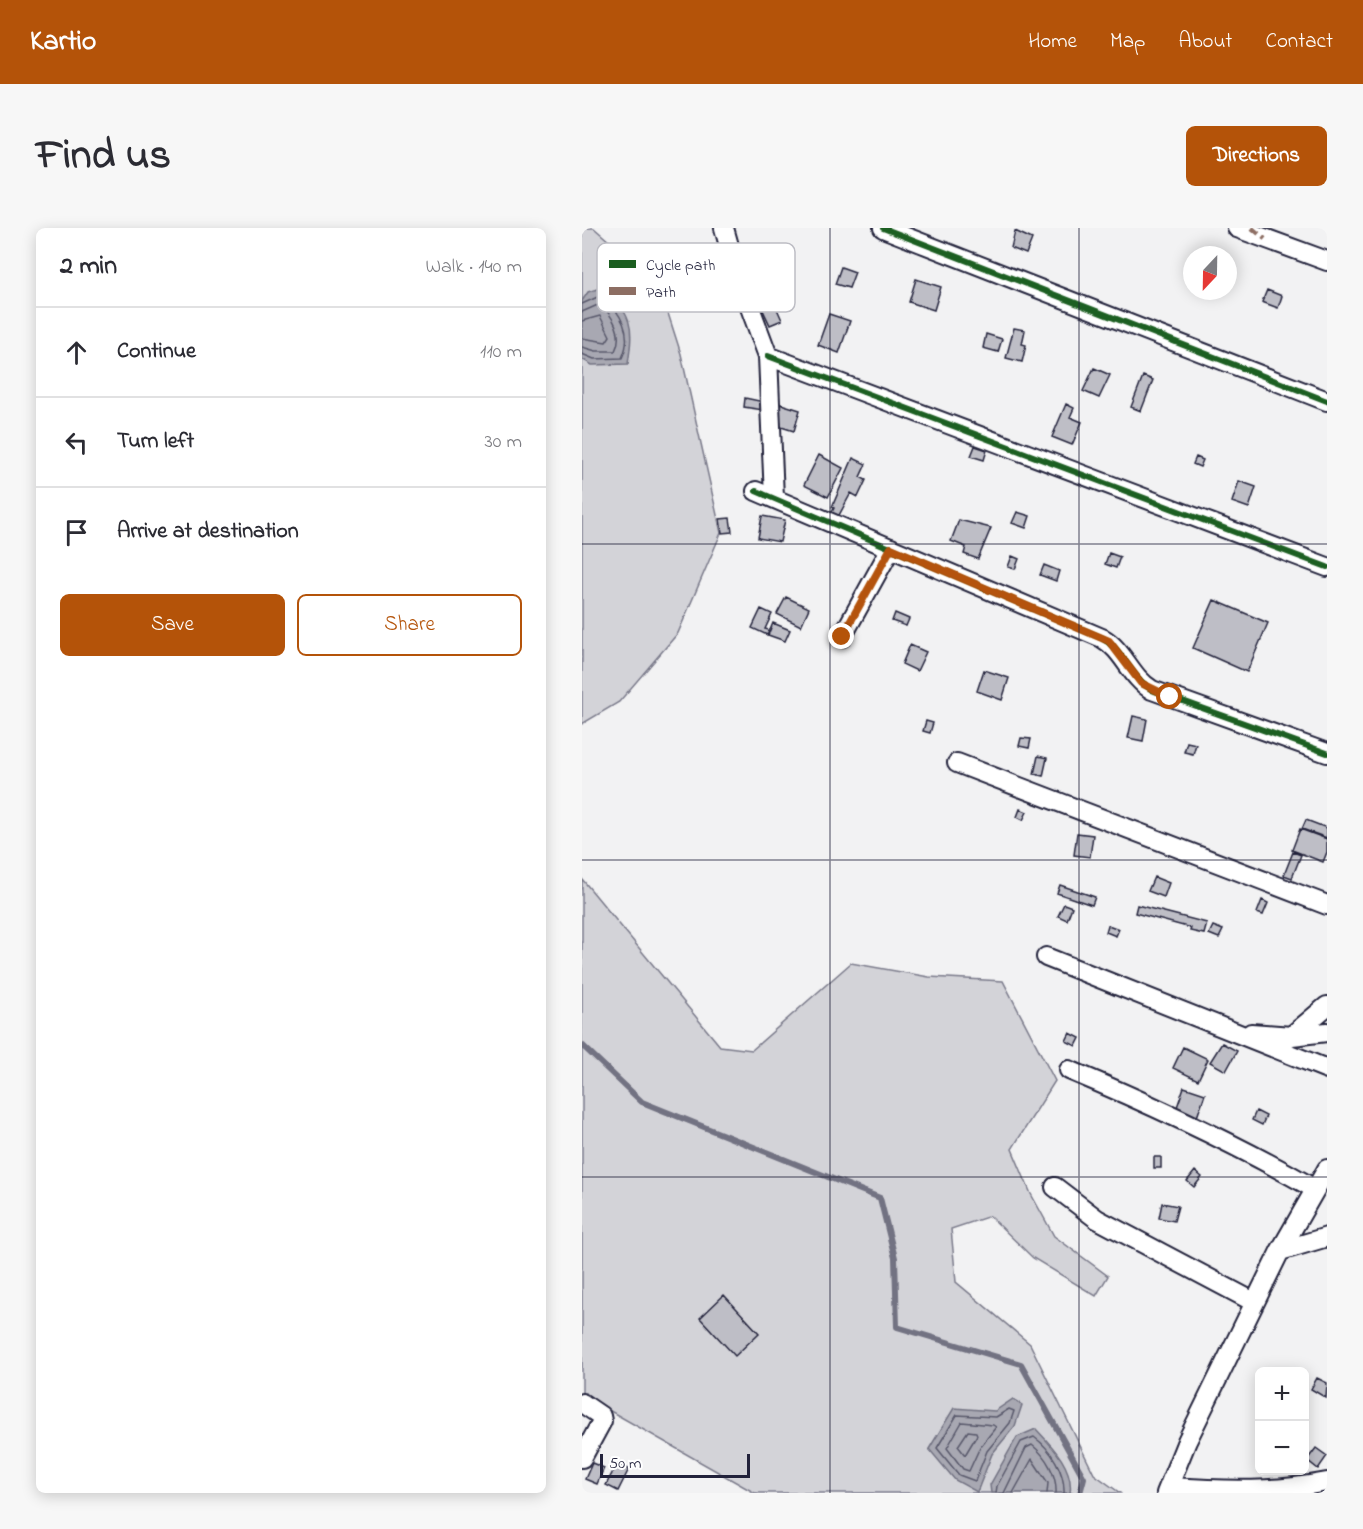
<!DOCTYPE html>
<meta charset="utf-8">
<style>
:root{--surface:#fff;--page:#f7f7f7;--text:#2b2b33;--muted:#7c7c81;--line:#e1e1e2;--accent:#b45309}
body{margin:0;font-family:"Indie Flower",sans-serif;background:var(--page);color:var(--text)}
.controls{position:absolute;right:18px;bottom:18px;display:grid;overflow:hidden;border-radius:9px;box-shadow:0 3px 15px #0003}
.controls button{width:54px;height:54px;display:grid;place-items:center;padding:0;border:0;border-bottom:2px solid var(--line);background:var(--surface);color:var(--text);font:30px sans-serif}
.compass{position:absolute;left:601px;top:18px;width:54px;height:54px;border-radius:50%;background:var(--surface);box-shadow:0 3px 15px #0003;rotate:202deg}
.scale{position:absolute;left:18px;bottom:15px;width:150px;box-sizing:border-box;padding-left:6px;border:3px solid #22223b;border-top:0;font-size:16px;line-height:21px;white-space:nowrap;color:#22223b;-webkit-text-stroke:4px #fff;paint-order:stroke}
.stop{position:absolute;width:18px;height:18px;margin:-14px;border:4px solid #b45309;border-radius:50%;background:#fff}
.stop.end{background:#b45309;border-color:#fff;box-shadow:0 2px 6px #0008}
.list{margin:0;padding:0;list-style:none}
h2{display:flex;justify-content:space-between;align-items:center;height:78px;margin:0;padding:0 24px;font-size:26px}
h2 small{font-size:20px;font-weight:400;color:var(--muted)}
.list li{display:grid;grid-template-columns:39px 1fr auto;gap:18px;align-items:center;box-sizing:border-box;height:90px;padding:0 24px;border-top:2px solid var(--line)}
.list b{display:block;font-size:22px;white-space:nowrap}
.list em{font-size:20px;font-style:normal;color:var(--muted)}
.actions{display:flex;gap:12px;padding:18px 24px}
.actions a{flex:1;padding:14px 0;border:2px solid var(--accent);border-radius:9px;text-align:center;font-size:21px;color:var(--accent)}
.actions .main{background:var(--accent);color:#fff}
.icon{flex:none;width:33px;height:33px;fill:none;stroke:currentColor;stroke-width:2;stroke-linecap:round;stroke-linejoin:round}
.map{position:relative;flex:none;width:745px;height:1265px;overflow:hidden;border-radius:9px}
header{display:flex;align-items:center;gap:36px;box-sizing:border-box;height:84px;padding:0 30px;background:var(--accent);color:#fff}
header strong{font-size:28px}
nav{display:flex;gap:33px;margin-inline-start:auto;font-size:21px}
.intro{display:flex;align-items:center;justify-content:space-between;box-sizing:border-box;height:144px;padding:0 36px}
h1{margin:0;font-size:42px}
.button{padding:15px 27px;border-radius:9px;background:var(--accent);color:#fff;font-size:21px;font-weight:700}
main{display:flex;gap:36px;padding:0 36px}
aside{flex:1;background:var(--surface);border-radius:9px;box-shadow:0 3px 15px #0003}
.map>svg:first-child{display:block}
</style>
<header>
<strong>Kartio</strong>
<nav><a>Home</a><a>Map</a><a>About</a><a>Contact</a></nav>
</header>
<div class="intro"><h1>Find us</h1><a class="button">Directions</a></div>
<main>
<aside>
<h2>2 min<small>Walk · 140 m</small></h2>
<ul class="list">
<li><svg class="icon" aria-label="ahead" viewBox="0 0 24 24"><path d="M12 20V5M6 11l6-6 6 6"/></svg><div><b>Continue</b></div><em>110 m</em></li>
<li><svg class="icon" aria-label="left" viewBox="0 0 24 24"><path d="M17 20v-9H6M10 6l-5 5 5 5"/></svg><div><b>Turn left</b></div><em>30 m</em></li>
<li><svg class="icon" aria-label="arrive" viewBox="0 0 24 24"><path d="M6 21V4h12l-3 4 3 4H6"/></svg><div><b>Arrive at destination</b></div></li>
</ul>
<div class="actions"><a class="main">Save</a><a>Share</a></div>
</aside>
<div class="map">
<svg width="745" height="1265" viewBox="0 0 745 1265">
<rect width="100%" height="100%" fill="#f2f2f3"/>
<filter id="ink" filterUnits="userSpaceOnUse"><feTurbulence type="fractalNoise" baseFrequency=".0167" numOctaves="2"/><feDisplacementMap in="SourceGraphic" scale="12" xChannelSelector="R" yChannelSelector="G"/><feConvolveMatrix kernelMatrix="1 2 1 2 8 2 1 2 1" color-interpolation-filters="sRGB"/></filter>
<g filter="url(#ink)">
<!-- green -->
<path fill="#d3d3d8" stroke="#7a7a8a" stroke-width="1.5" d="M0,0H12L77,57L99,126L139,305L96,405L37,474L0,496Z
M0,651L138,818L170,822L269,735L347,749L421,753L473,853L430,921L449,966L472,1008L526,1048L514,1068L451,1030L408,988L369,1001L374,1054L448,1116L512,1246L538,1265H173L0,1167Z"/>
<!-- water -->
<path fill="#a8a8b2" stroke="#727282" stroke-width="1.5" d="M21,59C50,88 52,96 46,136L10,137L0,131V73L6,64Z
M431,1171L440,1177L433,1198L410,1226L395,1264L373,1252L347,1221L372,1180L413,1183Z
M454,1201C470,1218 492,1240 488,1265H409L408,1257L435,1209Z"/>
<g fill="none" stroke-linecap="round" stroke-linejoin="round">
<!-- shore -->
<path stroke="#58586b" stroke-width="1.5" d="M0,76L20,67C38,84 52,105 40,130L12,131L0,126
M0,84L18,76C31,88 42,106 33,123H14L0,119
M0,93L18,88L28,108L24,114L0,110
M427,1181L432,1183L428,1195L405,1223L393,1253L377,1247L355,1220L375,1187L414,1189Z
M380,1194L411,1197L414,1199L398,1219L387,1243L381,1241L365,1220Z
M386,1203L394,1204L395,1207L383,1227L376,1218Z
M414,1265L415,1258L439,1214L452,1209C469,1221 483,1244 482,1265
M422,1265L444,1220L450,1217C464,1228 475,1247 474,1265
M431,1265L450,1231L466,1255L465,1265"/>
<!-- stream -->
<path stroke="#727282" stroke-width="6" d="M0,817L60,874L298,970L313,1030L315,1099L439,1136L502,1250L498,1265"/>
</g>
<!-- building -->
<path fill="#bebec6" stroke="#22223b" stroke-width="1.5" d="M433,3L450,11L444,26L429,20Z
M259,39L273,44L267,60L253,56Z
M334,51L359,59L352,82L327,74Z
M685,62L700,68L696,80L680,74Z
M192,74L200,92L188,97L180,80Z
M247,86L268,93L257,125L236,117Z
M432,100L443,102L440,116L444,117L440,134L424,130Z
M404,106L420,111L416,124L401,120Z
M512,140L528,147L517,170L501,163Z
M561,148L571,152L559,183L549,179Z
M163,170L182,174L181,182L162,179Z
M199,176L218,182L212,203L193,197Z
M484,176L492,180L488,189L500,194L490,217L470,209Z
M393,218L405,222L402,232L389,228Z
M237,227L261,240L246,269L222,257Z
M614,229L621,232L618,239L611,236Z
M271,230L284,236L278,249L284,252L276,269L269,265L256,289L249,286L252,280L250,279Z
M657,253L674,259L667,280L650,274Z
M435,284L448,288L444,300L430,295Z
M180,288L203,292L198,314L176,310Z
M148,290L150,304L140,305L138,291Z
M377,292L409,300L396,331L382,326L384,319L369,313Z
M527,325L538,329L534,340L523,336Z
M430,328L437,331L433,341L426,339Z
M462,337L477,343L474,353L458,347Z
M204,369L227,380L219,398L195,386Z
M632,372L686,395L665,444L611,420Z
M179,381L190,386L183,401L187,402L185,407L170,400Z
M313,385L327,391L324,398L310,393Z
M191,395L208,402L203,413L186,407Z
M328,417L344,424L335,443L320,436Z
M402,442L427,450L420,472L395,463Z
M551,488L565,491L561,513L546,510Z
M344,493L351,495L348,505L341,503Z
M439,510L449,511L447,520L437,518Z
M605,514L614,516L611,526L602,524Z
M456,528L465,530L461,548L452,546Z
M438,581L445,584L441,592L435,589Z
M724,592L745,600V610L720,601Z
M718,601L745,611V624L741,634L710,622Z
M495,605L511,607L508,629L492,627Z
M711,624L719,627L710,650L702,647Z
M572,649L587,655L582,669L566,663Z
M478,657L513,669L510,677L475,665Z
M680,672L686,675L681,687L675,685Z
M482,676L490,679L485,692L476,688Z
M555,677L625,695L622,706L608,703L609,700L553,685Z
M526,697L537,701L534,708L524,704Z
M631,698L641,702L637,710L627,706Z
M488,805L498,810L494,818L484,813Z
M640,815L655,823L644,843L628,834Z
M601,819L626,831L616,852L591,840Z
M602,859L623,866L615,889L594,882Z
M674,883L684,888L680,897L670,892Z
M572,929H579V940H572Z
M613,943L620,949L612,959L605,953Z
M580,975L596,978L592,993L577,990Z
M142,1067L177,1105L153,1128L118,1090Z
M735,1150L745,1155L744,1170L729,1161Z
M734,1220L745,1228L736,1241L725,1232Z
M10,1235L22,1240L15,1256L3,1251Z
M35,1236L47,1241L36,1263L24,1257Z"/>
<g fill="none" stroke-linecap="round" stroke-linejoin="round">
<!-- street casing -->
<g stroke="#22223b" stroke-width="22">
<path id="street" d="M142,0L153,39L186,128L192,270
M301,0L745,173
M655,0L745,33
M186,128L745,339
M174,263L520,410C542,422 548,449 570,462L745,525
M260,409L309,320
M375,535L745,677
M464,729L745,841
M669,805L710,808L745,804
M708,809L745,778
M487,842C571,877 654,916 733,961
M473,959L515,991L672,1074
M698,1023L745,1009
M0,1175L19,1188L20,1193L0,1230
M587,1259C645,1262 687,1265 745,1254
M584,1265L605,1213L698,1023L745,941"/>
</g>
<!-- street -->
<use href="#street" stroke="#fff" stroke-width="18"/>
<!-- quiet -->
<path stroke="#8d6e63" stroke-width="4.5" stroke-dasharray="9 4.5" stroke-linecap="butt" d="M670,0L683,11"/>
<!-- cycleway casing -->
<g stroke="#fff" stroke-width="10">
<path id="cycleway" d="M301,0L745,173
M186,128L745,339
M174,263L520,410C542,422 548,449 570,462L745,525"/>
</g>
<!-- cycleway -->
<use href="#cycleway" stroke="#1b5e20" stroke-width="6"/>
</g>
</g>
<g fill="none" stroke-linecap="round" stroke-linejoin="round" filter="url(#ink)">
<!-- route -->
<path stroke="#b45309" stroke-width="8" d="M260,409L309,320L527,413L559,455L588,469"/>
</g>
<!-- grid -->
<path fill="none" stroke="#22223b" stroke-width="1.5" stroke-opacity="0.55" d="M248,0V1265M497,0V1265M0,316H745M0,632H745M0,949H745"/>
<!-- legend -->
<rect x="15" y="15" width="198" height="69" rx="9" fill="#fff" stroke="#bdbdc4" stroke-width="1.5"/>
<rect x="27" y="32" width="27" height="8" fill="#1b5e20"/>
<rect x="27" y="59" width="27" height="8" fill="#8d6e63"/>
<g font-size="16" fill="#22223b">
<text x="64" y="42">Cycle path</text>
<text x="64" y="69">Path</text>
</g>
</svg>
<div class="controls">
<button>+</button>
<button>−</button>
</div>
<svg class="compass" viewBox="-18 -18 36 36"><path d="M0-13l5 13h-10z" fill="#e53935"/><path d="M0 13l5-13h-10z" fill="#7c7c81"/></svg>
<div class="scale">50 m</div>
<div class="stop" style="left:588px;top:469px"></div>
<div class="stop end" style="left:260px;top:409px"></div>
</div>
</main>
